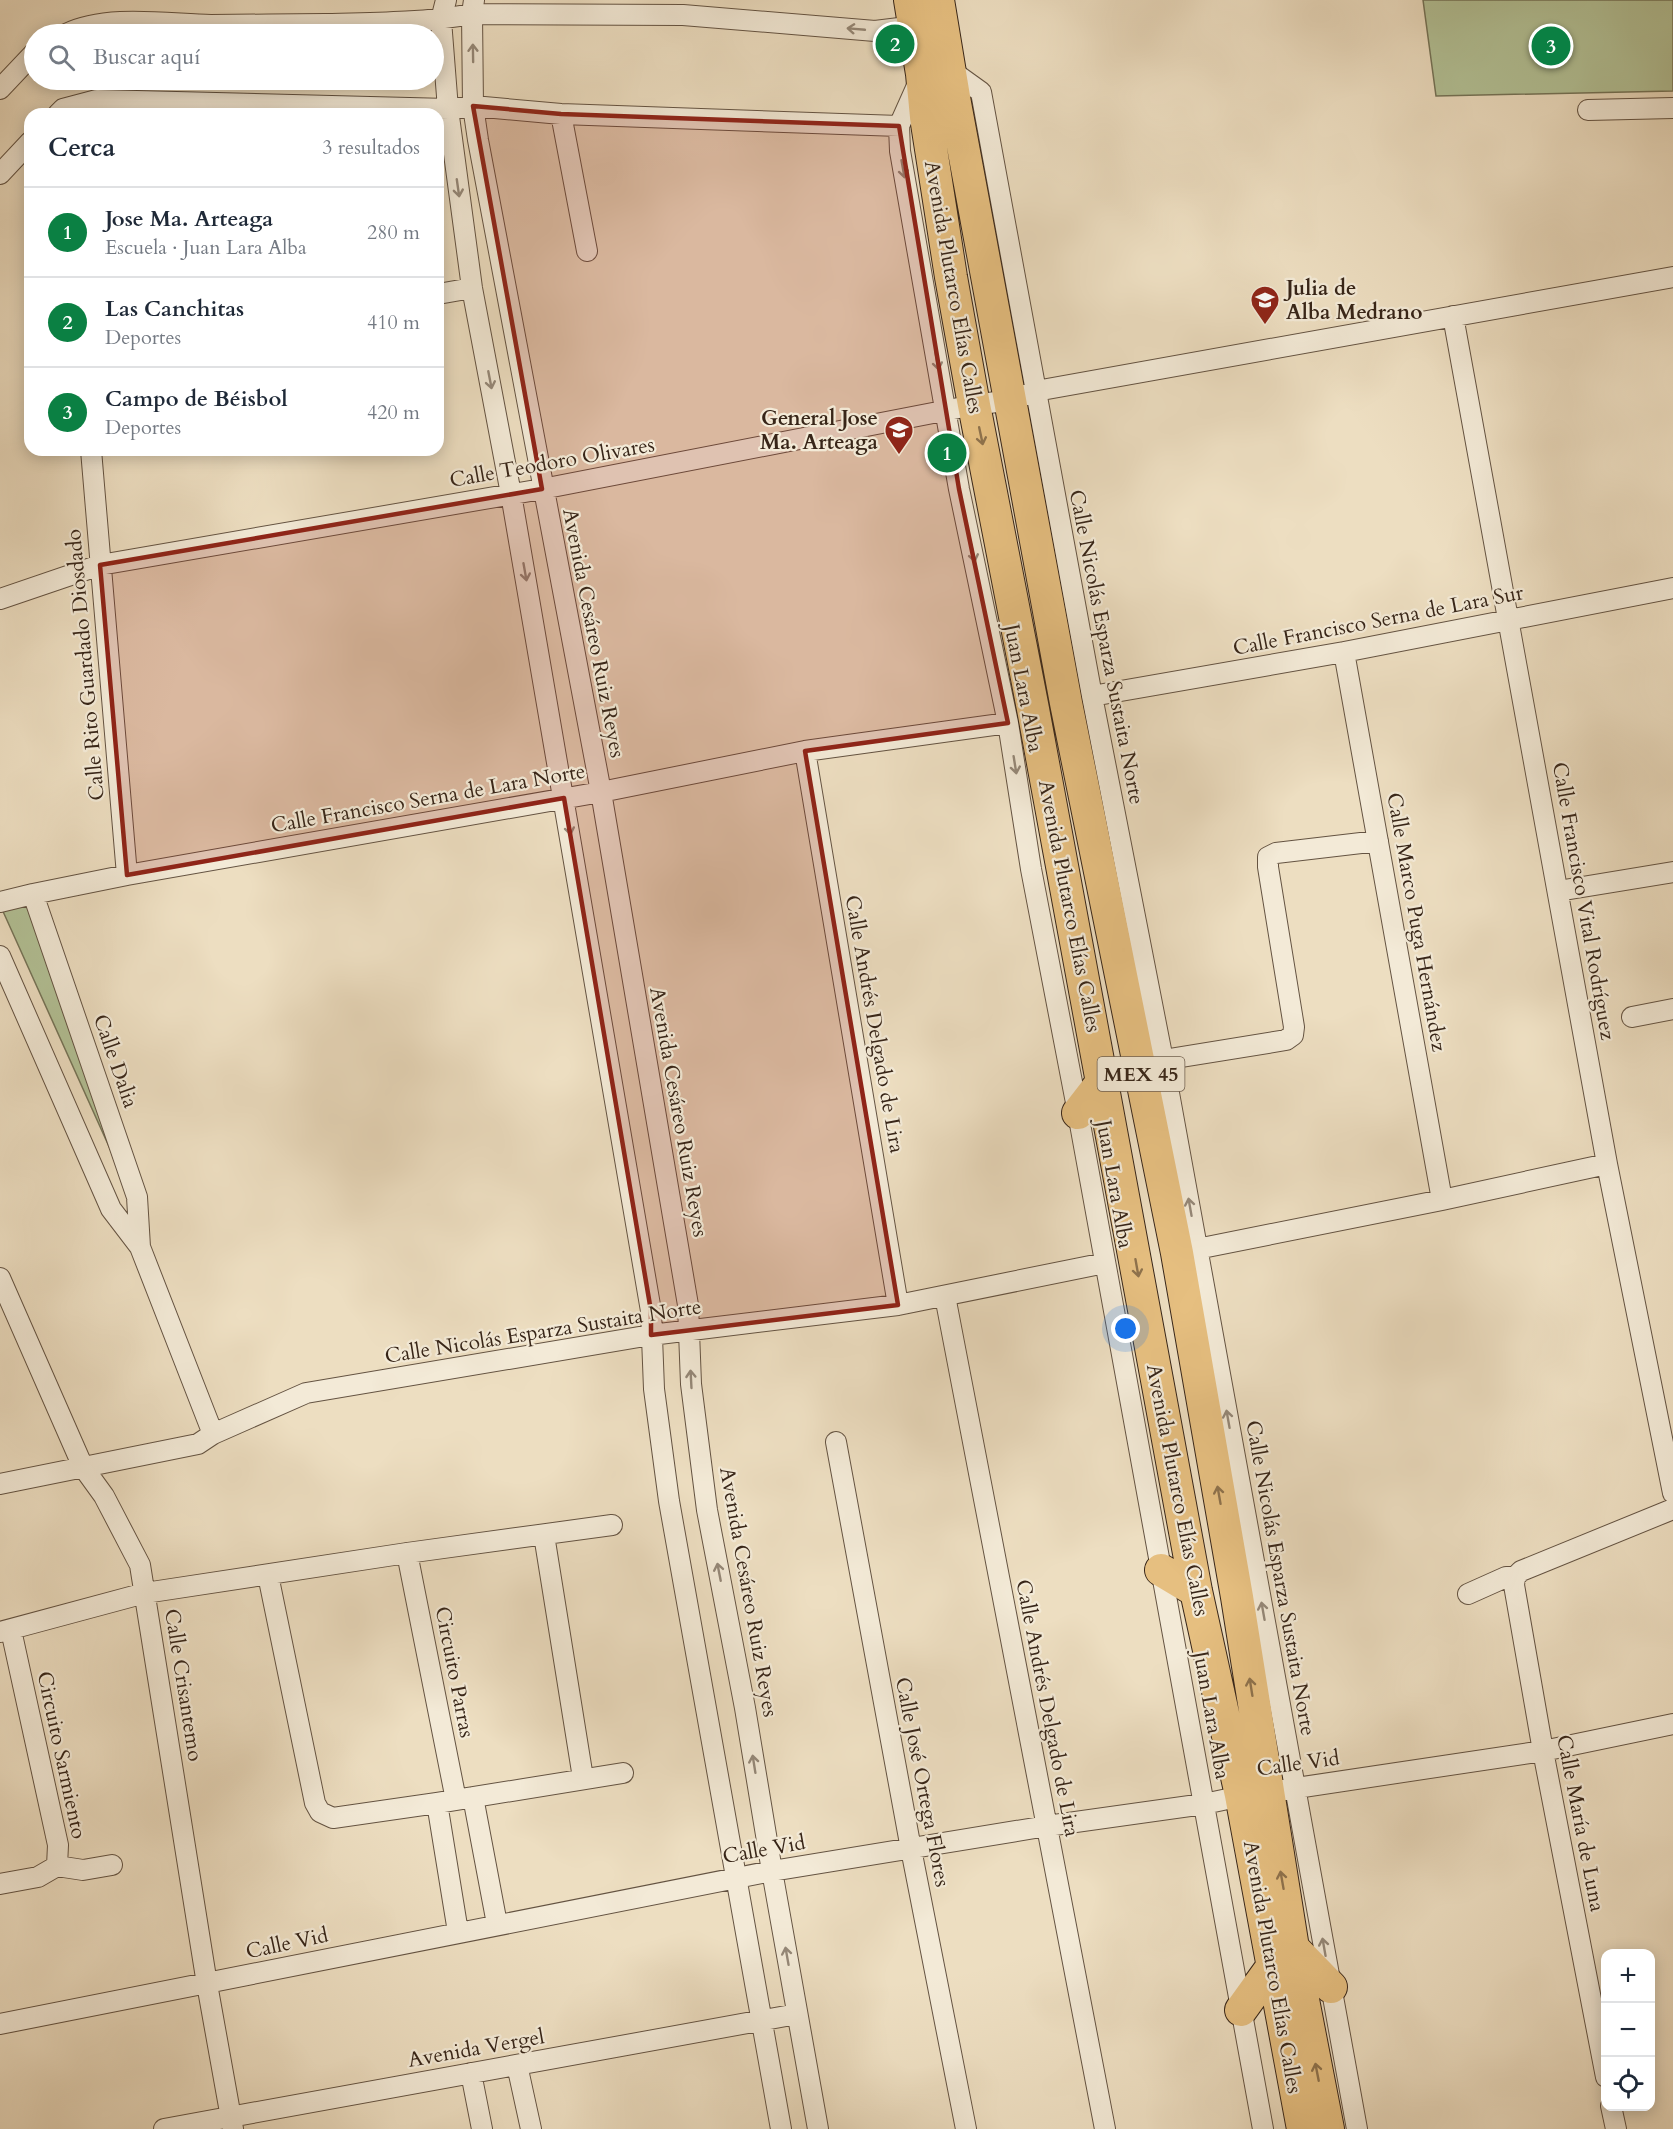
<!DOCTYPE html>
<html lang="es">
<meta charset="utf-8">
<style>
:root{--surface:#fff;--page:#f2f2f3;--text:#1f2937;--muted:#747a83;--line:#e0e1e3;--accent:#0b8043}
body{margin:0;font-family:Cardo,serif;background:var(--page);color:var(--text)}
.controls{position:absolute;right:18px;bottom:18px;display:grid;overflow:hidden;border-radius:12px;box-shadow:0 3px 15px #0003}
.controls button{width:54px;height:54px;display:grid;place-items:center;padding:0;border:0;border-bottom:2px solid var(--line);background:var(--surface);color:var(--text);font:30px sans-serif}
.you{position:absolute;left:1126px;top:1329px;width:21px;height:21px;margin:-15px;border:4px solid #fff;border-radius:50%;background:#1a73e8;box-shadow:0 0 0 9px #1a73e833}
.badge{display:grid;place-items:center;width:39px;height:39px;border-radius:50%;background:var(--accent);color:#fff;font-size:20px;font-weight:700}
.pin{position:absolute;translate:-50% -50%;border:3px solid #fff;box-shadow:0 2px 6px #0006}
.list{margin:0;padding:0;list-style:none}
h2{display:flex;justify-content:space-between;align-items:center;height:78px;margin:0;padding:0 24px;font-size:26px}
h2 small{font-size:20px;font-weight:400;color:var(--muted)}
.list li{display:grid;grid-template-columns:39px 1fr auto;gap:18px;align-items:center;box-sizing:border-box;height:90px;padding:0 24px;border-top:2px solid var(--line)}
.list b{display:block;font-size:22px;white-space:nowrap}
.list p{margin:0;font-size:20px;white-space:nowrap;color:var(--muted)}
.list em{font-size:20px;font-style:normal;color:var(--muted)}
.icon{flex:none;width:33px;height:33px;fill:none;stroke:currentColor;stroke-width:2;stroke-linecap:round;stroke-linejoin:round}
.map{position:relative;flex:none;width:1673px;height:2129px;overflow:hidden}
.search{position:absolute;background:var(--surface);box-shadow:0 3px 15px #0003;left:24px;top:24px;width:420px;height:66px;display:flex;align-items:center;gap:15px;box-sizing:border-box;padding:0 21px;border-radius:33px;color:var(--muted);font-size:22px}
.panel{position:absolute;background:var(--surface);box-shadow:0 3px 15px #0003;left:24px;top:108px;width:420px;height:348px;border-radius:18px}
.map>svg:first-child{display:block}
</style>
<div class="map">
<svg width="1673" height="2129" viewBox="0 0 1673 2129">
<rect width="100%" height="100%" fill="#eddec1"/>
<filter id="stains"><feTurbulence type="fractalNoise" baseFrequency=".00333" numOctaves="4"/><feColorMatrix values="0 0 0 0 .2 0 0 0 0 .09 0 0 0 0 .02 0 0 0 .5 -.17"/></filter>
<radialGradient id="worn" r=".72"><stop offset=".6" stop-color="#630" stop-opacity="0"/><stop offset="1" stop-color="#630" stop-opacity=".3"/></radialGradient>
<!-- green -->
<path fill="#b3c297" stroke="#757458" stroke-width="1.5" d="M1423,0H1673V91L1436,96Z
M30,898L125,1182L1,907Z"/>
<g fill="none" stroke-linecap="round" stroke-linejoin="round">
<!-- street casing -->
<g stroke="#645342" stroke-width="22">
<path id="street" d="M446,0L441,20L448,109L472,288L511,494L651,1311L654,1389L669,1501L781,2129
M474,0L472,14L473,106L478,140L601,792L688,1305L691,1384L707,1510L745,1708L772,1871L818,2129
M66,34C106,14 167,24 211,25C249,25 288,24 326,24C375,23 423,23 472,14L683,15L875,31L924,25
M949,69L981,92L1092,696L1163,1060L1357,2129
M920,79L899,126L900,151L959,489L1008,723L1031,869L1078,1113L1263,2129
M0,89L34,53
M1588,110L1673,108
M58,114L63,109L97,100L448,109L473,106L561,114L899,126
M561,114L587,251
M0,174L30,142
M438,294L472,288
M1453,316L1607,1164L1673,1493
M91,450L127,875
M0,599L100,565L542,489L974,405L1011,400L1036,391L1673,277
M1344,652L1442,1200
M1092,696L1344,652L1673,588
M805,751L898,1305
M1558,891L1673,872
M33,894L137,1197L140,1247
M0,902L33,894L127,875L601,792L805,751L1008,723
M0,956L111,1209L140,1247L213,1434
M1632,1017L1673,1009
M1163,1060L1286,1040L1293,1035L1294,1027L1268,867V857L1276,853L1378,841
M1197,1249L1442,1200L1607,1164
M0,1278L83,1467L104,1496L140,1565L207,1984L233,2129
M945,1296L1105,2129
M836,1442L911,1849L966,2129
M0,1484L198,1444L213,1434L306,1393L651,1335L898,1305L1105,1263
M544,1535L583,1778
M407,1553L456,1800
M268,1575L315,1803L320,1812L333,1818L437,1803L623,1773
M1515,1577L1514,1585L1543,1751L1606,2077
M1515,1577L1521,1571L1673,1509
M1468,1594L1506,1577H1515
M11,1630L58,1845L57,1866
M0,1632L145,1593L407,1553L612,1525
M1283,1790L1543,1751L1673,1724
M473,1797L497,1924
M437,1803L458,1932
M57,1866L83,1870L112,1865
M0,1884L38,1877L57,1866
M0,2024L772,1871L1047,1826L1204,1804L1251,1794
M517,2065L531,2129
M471,2073L482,2129
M1611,2106L1616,2129
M164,2129L797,2014"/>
</g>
<!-- primary casing -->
<g stroke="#372518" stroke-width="34">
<path id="primary" d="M910,0L922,74L926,117L951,277L974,405L1033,709L1196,1591L1241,1795L1303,2129
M938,0L955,103L1066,703L1177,1253L1237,1597L1293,1948L1328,2129
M1078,1113L1102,1082
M1161,1570L1196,1591
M1293,1948L1331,1987
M1241,2010L1272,1967"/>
</g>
<!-- street -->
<use href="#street" stroke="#f3ead7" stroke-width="20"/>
<!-- primary -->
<use href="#primary" stroke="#e6bf80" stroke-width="32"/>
</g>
<!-- one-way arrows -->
<defs><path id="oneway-shaft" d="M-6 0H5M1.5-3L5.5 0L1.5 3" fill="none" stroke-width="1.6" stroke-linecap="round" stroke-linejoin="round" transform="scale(1.5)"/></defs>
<g stroke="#958878">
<use href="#oneway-shaft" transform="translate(856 29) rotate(-175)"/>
<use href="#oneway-shaft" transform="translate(473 53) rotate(-91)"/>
<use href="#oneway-shaft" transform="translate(903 169) rotate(80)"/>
<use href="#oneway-shaft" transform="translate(458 188) rotate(82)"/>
<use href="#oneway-shaft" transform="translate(937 361) rotate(80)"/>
<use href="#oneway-shaft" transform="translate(490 380) rotate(79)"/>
<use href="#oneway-shaft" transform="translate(973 553) rotate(78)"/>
<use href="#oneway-shaft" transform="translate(525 572) rotate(80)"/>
<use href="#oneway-shaft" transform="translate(1015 765) rotate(81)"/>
<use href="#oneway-shaft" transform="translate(569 826) rotate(80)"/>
<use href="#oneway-shaft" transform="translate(1190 1207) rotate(-100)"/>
<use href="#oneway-shaft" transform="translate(691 1379) rotate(-93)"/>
<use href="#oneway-shaft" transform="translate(1228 1419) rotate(-100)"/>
<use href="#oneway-shaft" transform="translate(719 1572) rotate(-101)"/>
<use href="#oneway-shaft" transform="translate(1263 1611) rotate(-100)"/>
<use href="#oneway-shaft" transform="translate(754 1764) rotate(-99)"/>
<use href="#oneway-shaft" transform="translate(1324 1947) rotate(-100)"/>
<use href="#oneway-shaft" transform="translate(787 1956) rotate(-100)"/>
</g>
<g stroke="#8e724c">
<use href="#oneway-shaft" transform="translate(981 436) rotate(78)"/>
<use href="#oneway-shaft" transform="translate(1137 1268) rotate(80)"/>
<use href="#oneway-shaft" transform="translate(1219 1495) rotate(-100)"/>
<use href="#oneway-shaft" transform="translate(1251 1687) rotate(-99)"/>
<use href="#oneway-shaft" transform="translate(1282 1880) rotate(-100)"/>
<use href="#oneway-shaft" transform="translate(1317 2072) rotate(-101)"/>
</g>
<!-- marked area -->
<path fill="#8f2418" fill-opacity="0.2" stroke="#8f2418" stroke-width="4.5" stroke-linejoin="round" d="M473,106L561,114L899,126L959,489L1008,723L805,751L898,1305L651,1335V1311L564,798L127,875L100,565L542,489Z"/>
<!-- icons -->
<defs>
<g id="school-pin" transform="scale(1.5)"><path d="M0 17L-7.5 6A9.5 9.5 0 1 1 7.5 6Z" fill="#8f2418" stroke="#f3ead7"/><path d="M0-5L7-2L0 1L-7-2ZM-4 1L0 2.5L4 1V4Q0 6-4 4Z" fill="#fff"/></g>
</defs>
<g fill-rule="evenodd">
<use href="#school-pin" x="1265" y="300"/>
<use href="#school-pin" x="899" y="430"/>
</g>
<g text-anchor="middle" stroke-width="4.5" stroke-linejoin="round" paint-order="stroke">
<!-- shield labels -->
<rect fill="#f3ead7" stroke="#6f6051" stroke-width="1.5" x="1097.5" y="1057" width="87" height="34" rx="4.5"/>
<g font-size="20" font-weight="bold" fill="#372518">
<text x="1141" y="1081">MEX 45</text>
</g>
<!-- street labels -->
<g font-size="21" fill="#372518" stroke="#f3ead7">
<text transform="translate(954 287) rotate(80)" y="7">Avenida Plutarco Elías Calles</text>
<text transform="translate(552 462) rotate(-10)" y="7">Calle Teodoro Olivares</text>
<text transform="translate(1378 620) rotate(-11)" y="7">Calle Francisco Serna de Lara Sur</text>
<text transform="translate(594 633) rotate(79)" y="7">Avenida Cesáreo Ruiz Reyes</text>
<text transform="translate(1107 647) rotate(79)" y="7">Calle Nicolás Esparza Sustaita Norte</text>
<text transform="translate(85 665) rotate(-95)" y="7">Calle Rito Guardado Diosdado</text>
<text transform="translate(1024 688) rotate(79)" y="7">Juan Lara Alba</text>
<text transform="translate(428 798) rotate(-10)" y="7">Calle Francisco Serna de Lara Norte</text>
<text transform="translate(1584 901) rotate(80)" y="7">Calle Francisco Vital Rodríguez</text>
<text transform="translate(1070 906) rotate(79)" y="7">Avenida Plutarco Elías Calles</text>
<text transform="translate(1417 922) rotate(80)" y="7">Calle Marco Puga Hernández</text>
<text transform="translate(875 1024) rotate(80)" y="7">Calle Andrés Delgado de Lira</text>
<text transform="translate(116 1061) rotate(71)" y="7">Calle Dalia</text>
<text transform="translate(679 1112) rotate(80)" y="7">Avenida Cesáreo Ruiz Reyes</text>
<text transform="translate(1115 1184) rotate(80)" y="7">Juan Lara Alba</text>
<text transform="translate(543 1331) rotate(-9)" y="7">Calle Nicolás Esparza Sustaita Norte</text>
<text transform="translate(1178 1490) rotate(79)" y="7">Avenida Plutarco Elías Calles</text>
<text transform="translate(1281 1578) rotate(80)" y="7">Calle Nicolás Esparza Sustaita Norte</text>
<text transform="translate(749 1592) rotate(80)" y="7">Avenida Cesáreo Ruiz Reyes</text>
<text transform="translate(455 1672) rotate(79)" y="7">Circuito Parras</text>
<text transform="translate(184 1685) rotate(81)" y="7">Calle Crisantemo</text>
<text transform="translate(1048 1708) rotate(79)" y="7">Calle Andrés Delgado de Lira</text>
<text transform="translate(1212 1715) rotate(80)" y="7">Juan Lara Alba</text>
<text transform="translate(62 1755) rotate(78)" y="7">Circuito Sarmiento</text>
<text transform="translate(1298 1763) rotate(-8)" y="7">Calle Vid</text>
<text transform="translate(923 1782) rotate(79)" y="7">Calle José Ortega Flores</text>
<text transform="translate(1581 1823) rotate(79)" y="7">Calle María de Luna</text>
<text transform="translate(764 1849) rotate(-10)" y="7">Calle Vid</text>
<text transform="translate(287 1943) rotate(-12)" y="7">Calle Vid</text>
<text transform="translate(1273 1967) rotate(80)" y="7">Avenida Plutarco Elías Calles</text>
<text transform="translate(476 2048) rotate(-10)" y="7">Avenida Vergel</text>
</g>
<!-- poi labels -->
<g font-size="21" font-weight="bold" fill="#372518" stroke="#f3ead7" text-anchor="start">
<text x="1286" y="295">Julia de<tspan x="1286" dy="24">Alba Medrano</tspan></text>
<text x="878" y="425" text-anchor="end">General Jose<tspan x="878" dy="24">Ma. Arteaga</tspan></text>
</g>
</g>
<rect width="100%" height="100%" filter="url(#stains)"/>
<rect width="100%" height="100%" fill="url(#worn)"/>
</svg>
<div class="controls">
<button>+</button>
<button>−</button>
<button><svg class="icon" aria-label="locate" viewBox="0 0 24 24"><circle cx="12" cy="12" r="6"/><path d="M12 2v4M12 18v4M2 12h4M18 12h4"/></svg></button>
</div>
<div class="you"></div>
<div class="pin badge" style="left:947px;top:453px">1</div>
<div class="pin badge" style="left:895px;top:44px">2</div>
<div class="pin badge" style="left:1551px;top:46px">3</div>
<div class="search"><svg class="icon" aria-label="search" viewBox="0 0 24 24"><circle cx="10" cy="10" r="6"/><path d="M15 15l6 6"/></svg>Buscar aquí</div>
<section class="panel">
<h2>Cerca<small>3 resultados</small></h2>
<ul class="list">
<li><span class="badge">1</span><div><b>Jose Ma. Arteaga</b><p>Escuela · Juan Lara Alba</p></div><em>280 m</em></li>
<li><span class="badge">2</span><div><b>Las Canchitas</b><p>Deportes</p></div><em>410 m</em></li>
<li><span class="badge">3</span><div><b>Campo de Béisbol</b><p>Deportes</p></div><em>420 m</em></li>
</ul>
</section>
</div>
